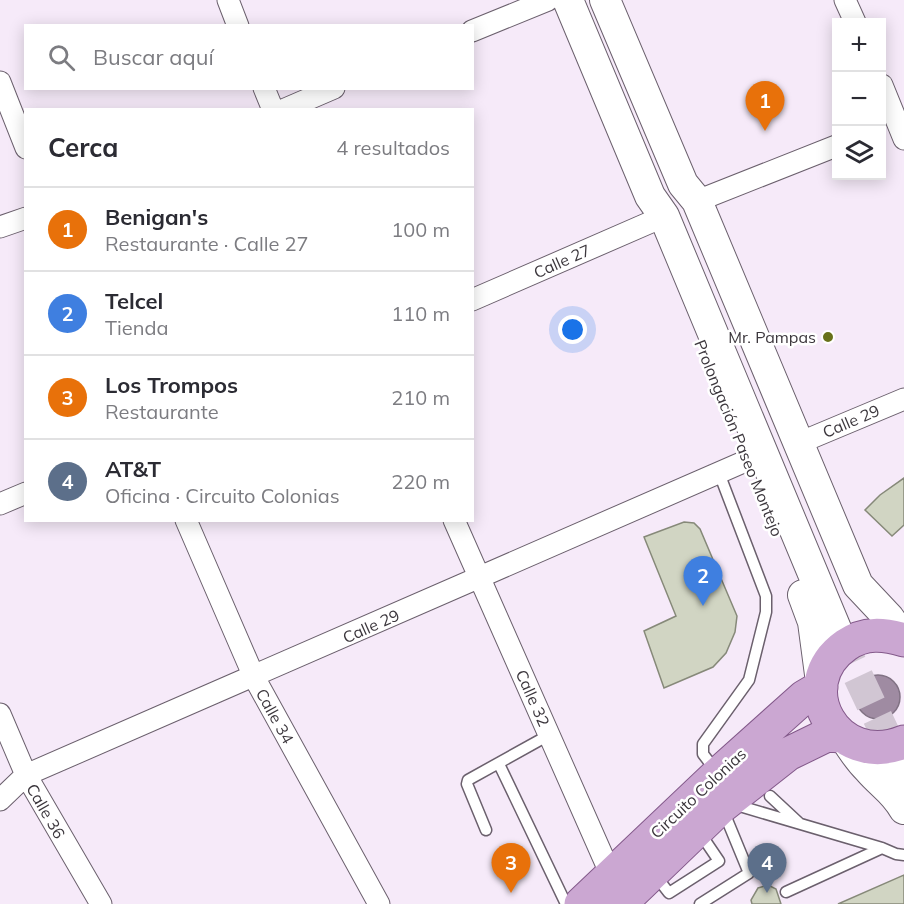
<!DOCTYPE html>
<html lang="es">
<meta charset="utf-8">
<style>
:root{--surface:#fff;--page:#f2f2f3;--text:#2b2b33;--muted:#7c7c81;--line:#e1e1e2;--accent:#68711a}
body{margin:0;font-family:Mulish,sans-serif;background:var(--page);color:var(--text)}
.controls{position:absolute;right:18px;top:18px;display:grid;overflow:hidden;border-radius:0px;box-shadow:0 3px 15px #0003}
.controls button{width:54px;height:54px;display:grid;place-items:center;padding:0;border:0;border-bottom:2px solid var(--line);background:var(--surface);color:var(--text);font:30px sans-serif}
.you{position:absolute;left:573px;top:330px;width:21px;height:21px;margin:-15px;border:4px solid #fff;border-radius:50%;background:#1a73e8;box-shadow:0 0 0 9px #1a73e833}
.badge{display:grid;place-items:center;width:39px;height:39px;border-radius:50%;background:var(--accent);color:#fff;font-size:20px;font-weight:700}
.pin{position:absolute;translate:-50% -50px;filter:drop-shadow(0 2px 3px #0008)}
.pin::after{content:'';position:absolute;top:32px;width:21px;height:18px;background:inherit;clip-path:polygon(0 0,100% 0,50% 100%)}
.list{margin:0;padding:0;list-style:none}
h2{display:flex;justify-content:space-between;align-items:center;height:78px;margin:0;padding:0 24px;font-size:26px}
h2 small{font-size:20px;font-weight:400;color:var(--muted)}
.list li{display:grid;grid-template-columns:39px 1fr auto;gap:18px;align-items:center;box-sizing:border-box;height:84px;padding:0 24px;border-top:2px solid var(--line)}
.list b{display:block;font-size:22px;white-space:nowrap}
.list p{margin:0;font-size:20px;white-space:nowrap;color:var(--muted)}
.list em{font-size:20px;font-style:normal;color:var(--muted)}
.icon{flex:none;width:33px;height:33px;fill:none;stroke:currentColor;stroke-width:2;stroke-linecap:round;stroke-linejoin:round}
.map{position:relative;flex:none;width:904px;height:904px;overflow:hidden}
.search{position:absolute;background:var(--surface);box-shadow:0 3px 15px #0003;left:24px;top:24px;width:450px;height:66px;display:flex;align-items:center;gap:15px;box-sizing:border-box;padding:0 21px;border-radius:0px;color:var(--muted);font-size:22px}
.panel{position:absolute;background:var(--surface);box-shadow:0 3px 15px #0003;left:24px;top:108px;width:450px;height:414px;border-radius:0px}
.map>svg:first-child{display:block}
</style>
<div class="map">
<svg width="904" height="904" viewBox="0 0 904 904">
<rect width="100%" height="100%" fill="#f6eaf9"/>
<!-- water -->
<path fill="#9f8ba2" stroke="#817284" stroke-width="1.5" d="M856 697a22 22 0 1 1 44 0a22 22 0 1 1-44 0Z"/>
<!-- building -->
<path fill="#d1d5c3" stroke="#868979" stroke-width="1.5" d="M904,478V525L892,536L865,510L880,495Z
M684,522L694,523L700,529L737,616L735,632L726,653L713,667L664,688L644,631L676,616L644,537Z
M904,875V904H838Z
M768,885L776,889L781,904H752L751,900L758,888Z"/>
<g fill="none" stroke-linecap="round" stroke-linejoin="round">
<!-- secondary-tunnel -->
<path stroke="#d1c6d3" stroke-width="30" stroke-dasharray="30 15" stroke-linecap="butt" d="M839,636L898,761"/>
<!-- lane casing -->
<g stroke="#6b606d" stroke-width="13">
<path id="lane" d="M499,764L566,904
M716,771L703,754V744L749,680L766,612V596L719,473
M770,796L799,823
M743,807L882,848L896,854L904,855
M486,830L467,784L468,780L549,735
M655,875L669,893L719,861L700,833
M786,892L882,848
M700,904L749,873L723,810"/>
</g>
<!-- street casing -->
<g stroke="#6b606d" stroke-width="23">
<path id="street" d="M228,0L238,26
M845,0L855,22
M472,31L548,0
M0,82L26,148
M882,85L904,139
M264,88L273,110
M283,110L334,88
M697,201L836,146
M0,227L26,218
M472,300L651,222
M799,443L904,399
M0,504L26,493
M186,520L254,677L379,904
M454,520L611,875
M0,714L26,775L101,904
M0,800L26,775L748,460"/>
</g>
<!-- secondary casing -->
<g stroke="#6b606d" stroke-width="32">
<path id="secondary" d="M568,0L650,196L664,216L839,636
M605,0L683,184L697,201L858,585L889,618L904,639
M803,595L813,622L821,682
M846,740C853,751 860,761 869,770C882,785 894,791 904,809
M898,761L904,773"/>
</g>
<!-- primary casing -->
<g stroke="#83598a" stroke-width="35">
<path id="primary" d="M904,640C884,634 865,632 846,645C789,685 836,770 904,742
M581,904L718,774L804,697L821,687
M620,904L722,806L788,754L827,735L842,736"/>
</g>
<!-- lane -->
<use href="#lane" stroke="#fff" stroke-width="10"/>
<!-- street -->
<use href="#street" stroke="#fff" stroke-width="21"/>
<!-- secondary -->
<use href="#secondary" stroke="#fff" stroke-width="30"/>
<!-- primary -->
<use href="#primary" stroke="#cba7d2" stroke-width="33"/>
</g>
<!-- markers -->
<circle fill="#68711a" stroke="#fff" stroke-width="2" cx="828" cy="337" r="6"/>
<g text-anchor="middle" stroke-width="5" stroke-linejoin="round" paint-order="stroke">
<!-- street labels -->
<g font-size="16" fill="#3c373d" stroke="#fff">
<text transform="translate(562 261) rotate(-24)" y="6">Calle 27</text>
<text transform="translate(851 421) rotate(-23)" y="6">Calle 29</text>
<text transform="translate(739 438) rotate(68)" y="6">Prolongación Paseo Montejo</text>
<text transform="translate(371 626) rotate(-24)" y="6">Calle 29</text>
<text transform="translate(533 698) rotate(66)" y="6">Calle 32</text>
<text transform="translate(275 716) rotate(61)" y="6">Calle 34</text>
<text transform="translate(698 793) rotate(-43)" y="6">Circuito Colonias</text>
<text transform="translate(46 811) rotate(60)" y="6">Calle 36</text>
</g>
<!-- poi labels -->
<g font-size="16" fill="#3c373d" stroke="#fff" text-anchor="end">
<text x="816" y="343">Mr. Pampas</text>
</g>
</g>
</svg>
<div class="controls">
<button>+</button>
<button>−</button>
<button><svg class="icon" aria-label="layers" viewBox="0 0 24 24"><path d="M12 4l9 5-9 5-9-5zM3 14l9 5 9-5"/></svg></button>
</div>
<div class="you"></div>
<div class="pin badge" style="left:765px;top:131px;background:#e8710a">1</div>
<div class="pin badge" style="left:703px;top:606px;background:#3f7fe0">2</div>
<div class="pin badge" style="left:511px;top:893px;background:#e8710a">3</div>
<div class="pin badge" style="left:767px;top:893px;background:#5c6f8a">4</div>
<div class="search"><svg class="icon" aria-label="search" viewBox="0 0 24 24"><circle cx="10" cy="10" r="6"/><path d="M15 15l6 6"/></svg>Buscar aquí</div>
<section class="panel">
<h2>Cerca<small>4 resultados</small></h2>
<ul class="list">
<li><span class="badge" style="background:#e8710a">1</span><div><b>Benigan's</b><p>Restaurante · Calle 27</p></div><em>100 m</em></li>
<li><span class="badge" style="background:#3f7fe0">2</span><div><b>Telcel</b><p>Tienda</p></div><em>110 m</em></li>
<li><span class="badge" style="background:#e8710a">3</span><div><b>Los Trompos</b><p>Restaurante</p></div><em>210 m</em></li>
<li><span class="badge" style="background:#5c6f8a">4</span><div><b>AT&amp;T</b><p>Oficina · Circuito Colonias</p></div><em>220 m</em></li>
</ul>
</section>
</div>
